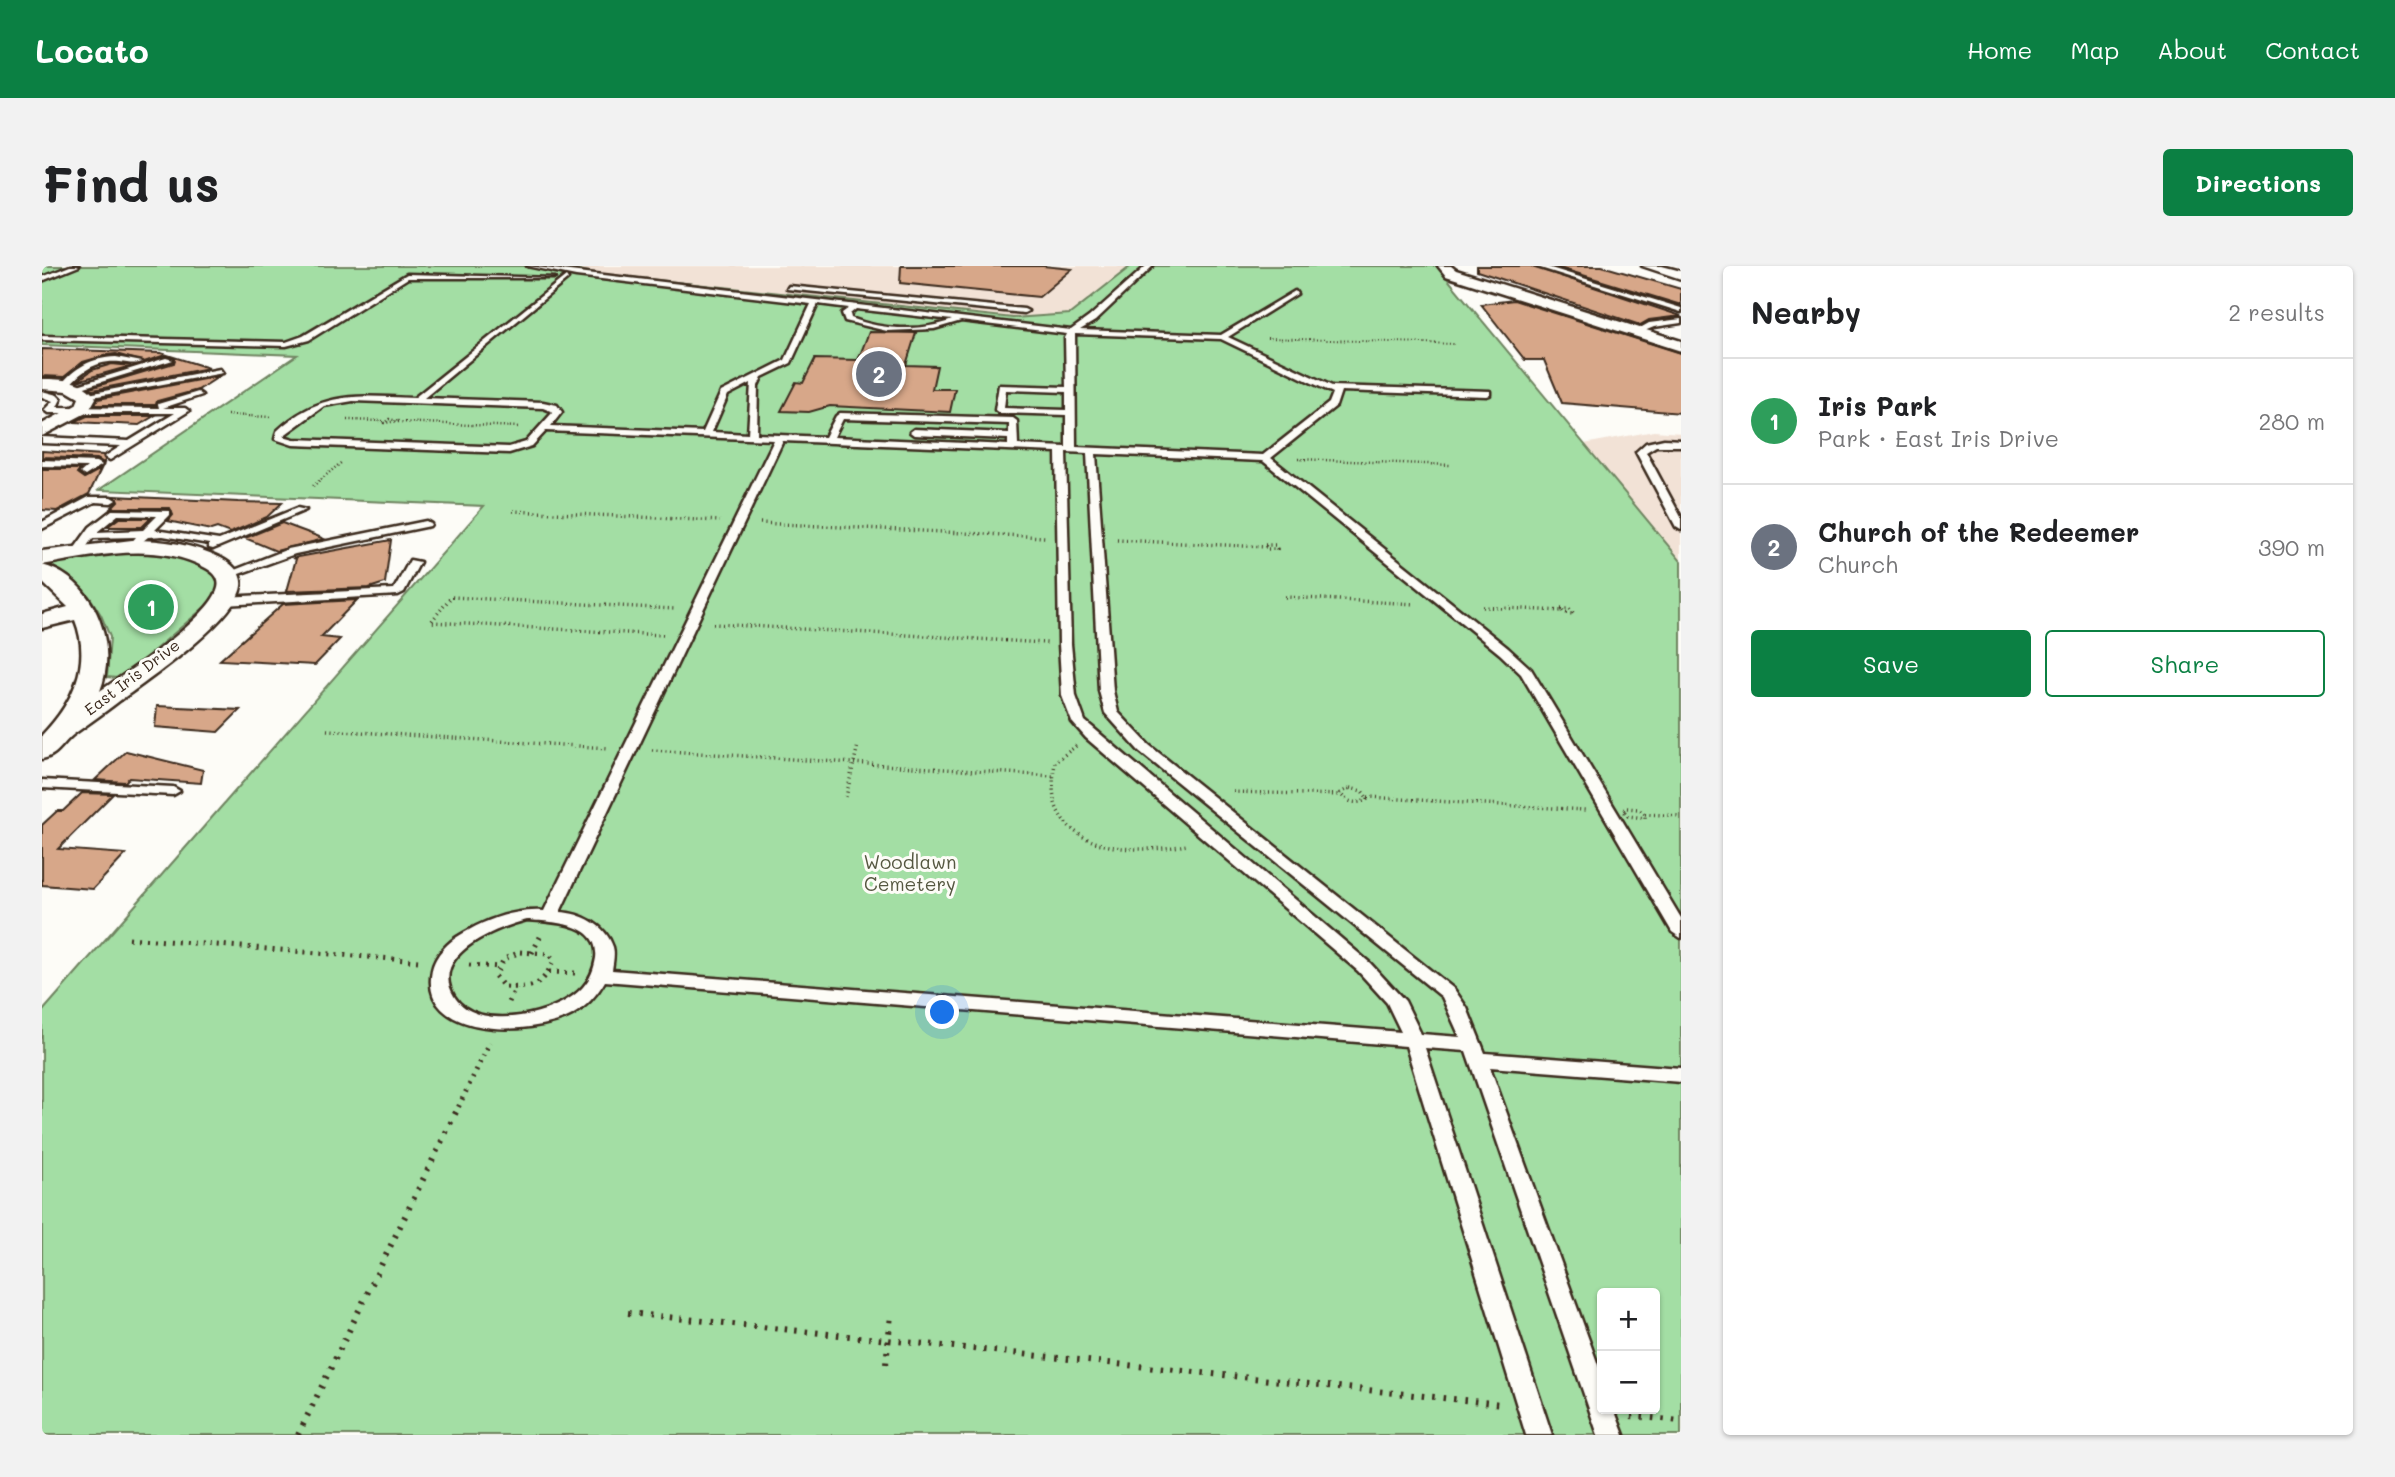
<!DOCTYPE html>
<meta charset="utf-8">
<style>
:root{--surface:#fff;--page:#f2f2f2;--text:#202124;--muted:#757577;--line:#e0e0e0;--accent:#0b8043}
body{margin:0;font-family:Mali,sans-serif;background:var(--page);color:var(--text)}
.controls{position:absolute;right:21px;bottom:21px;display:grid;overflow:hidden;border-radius:7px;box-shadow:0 2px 5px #0004}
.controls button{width:63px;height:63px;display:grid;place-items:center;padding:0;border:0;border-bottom:2px solid var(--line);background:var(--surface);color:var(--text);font:35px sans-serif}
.you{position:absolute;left:901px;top:747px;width:24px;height:24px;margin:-18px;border:5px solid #fff;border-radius:50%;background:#1a73e8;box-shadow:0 0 0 10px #1a73e833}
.badge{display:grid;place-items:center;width:46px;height:46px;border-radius:50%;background:var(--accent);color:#fff;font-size:23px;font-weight:700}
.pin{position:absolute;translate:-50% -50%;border:4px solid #fff;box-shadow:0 2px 7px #0006}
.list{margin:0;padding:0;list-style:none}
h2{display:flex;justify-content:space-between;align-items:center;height:91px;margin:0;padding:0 28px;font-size:30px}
h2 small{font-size:23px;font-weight:400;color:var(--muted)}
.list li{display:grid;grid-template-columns:46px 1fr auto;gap:21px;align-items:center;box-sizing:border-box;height:126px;padding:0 28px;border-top:2px solid var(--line)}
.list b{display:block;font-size:26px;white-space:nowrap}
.list p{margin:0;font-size:23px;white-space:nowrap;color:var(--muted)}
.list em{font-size:23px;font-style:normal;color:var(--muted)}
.actions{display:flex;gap:14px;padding:21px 28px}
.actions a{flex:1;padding:16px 0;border:2px solid var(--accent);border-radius:7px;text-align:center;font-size:24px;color:var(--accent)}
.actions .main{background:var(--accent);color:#fff}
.map{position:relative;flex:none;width:1639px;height:1169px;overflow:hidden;border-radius:7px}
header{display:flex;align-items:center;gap:42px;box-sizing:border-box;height:98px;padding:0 35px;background:var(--accent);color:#fff}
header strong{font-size:33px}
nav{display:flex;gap:38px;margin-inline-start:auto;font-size:24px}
.intro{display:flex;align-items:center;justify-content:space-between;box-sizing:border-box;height:168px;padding:0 42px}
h1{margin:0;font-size:49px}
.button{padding:18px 32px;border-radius:7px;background:var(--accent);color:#fff;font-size:24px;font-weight:700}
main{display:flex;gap:42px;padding:0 42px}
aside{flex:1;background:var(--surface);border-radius:7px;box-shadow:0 2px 5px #0004}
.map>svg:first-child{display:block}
</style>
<header>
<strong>Locato</strong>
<nav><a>Home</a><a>Map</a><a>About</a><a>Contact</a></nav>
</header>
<div class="intro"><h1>Find us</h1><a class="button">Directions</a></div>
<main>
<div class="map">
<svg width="1639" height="1169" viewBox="0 0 1639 1169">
<rect width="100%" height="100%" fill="#fdfcf7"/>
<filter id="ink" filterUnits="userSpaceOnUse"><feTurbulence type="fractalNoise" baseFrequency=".0143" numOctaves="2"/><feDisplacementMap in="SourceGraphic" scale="14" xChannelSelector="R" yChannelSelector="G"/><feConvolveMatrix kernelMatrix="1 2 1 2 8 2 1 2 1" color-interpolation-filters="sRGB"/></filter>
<g filter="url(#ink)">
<!-- built -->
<path fill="#f2e2d6" d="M522,0H1089L1028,48L971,52L550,7Z
M1612,165L1639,167V320L1542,178Z"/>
<!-- green -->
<path fill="#a3dea4" stroke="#6f8461" stroke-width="2" fill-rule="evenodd" d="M0,0H522L550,7L971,52L1028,48L1089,0H1395L1639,295V1169H0V746L442,240L57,224L255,89L0,79ZM1560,1027H1613V1143H1560Z
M92,285C124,286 151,290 176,310L177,322L172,333L87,406L75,412L65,411L68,371L59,349L47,330L35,319L3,297Z"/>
<!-- building -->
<path fill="#d7a789" stroke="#3b2a1e" stroke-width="2" d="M859,0H1001L1030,3L997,31L858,17Z
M1435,0H1489L1639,50L1607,54L1598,59L1435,5Z
M1511,0H1560L1639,23V39Z
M1472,34L1639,87V147L1520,137L1502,94H1483L1439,38Z
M827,66L874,67L864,99L895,100L890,123H913L908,146L788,140L767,146L739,145L754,116L761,117L773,93L816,94Z
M0,83L119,87L167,102L51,124L48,122L132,97L133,93L123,89L102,96L74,88L65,89L41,96L22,111L0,110Z
M70,98L89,100L35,115L50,104Z
M178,110L156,124L115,135L114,139H53L56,133Z
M45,150H112L97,159L32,156Z
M0,185L61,189L63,194L62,197L55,193L0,191Z
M0,203H38L35,207L42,212L59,203L47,228L15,245L0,244Z
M72,230L196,236L240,237L225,251L188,267L175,262L169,264L126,255L131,249L128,242H69L76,235Z
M77,252H109L100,261H65Z
M240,257L275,270L282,273L234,285L203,272Z
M349,274L343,317L327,322L245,325L254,293L251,292Z
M315,334L279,371L298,373L273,399L178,394L241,338Z
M115,440L198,444L176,466L113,461Z
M84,485L161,504L159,517L87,512L83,516L53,514Z
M40,527L71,528L16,583L84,588L51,623L0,619V559L15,545H21Z"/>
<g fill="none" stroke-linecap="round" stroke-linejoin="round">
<!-- lane casing -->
<g stroke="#3b2a1e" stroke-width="5">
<path id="lane" d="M28,0H37L0,15V11Z
M485,0L1029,64L1047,51L1104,0H1111L1053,55L1038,64L1179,69L1253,25L1255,28L1186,71L1290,120L1448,125V129L1445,130L1299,125L1294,140L1229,192L1466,382L1489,403L1639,652V672L1630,666L1479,408L1458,388L1221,195L1054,188L1071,425L1076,446L1107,479L1412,723L1425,742L1443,787L1639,802V816L1448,801L1560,1110V1143H1572L1582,1169H1556L1424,785L1383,782L1510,1169H1484L1364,780L563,715C555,729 544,741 530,749C491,770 376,774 390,704C393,689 407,675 420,668C445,653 473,643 502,645L732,174L504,165L490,180L467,187L251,179L233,173L235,165C279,124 316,130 372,132L524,10L526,13L382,132L501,136L515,139L520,146L509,160L661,166L679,126L743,94L769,38L534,10ZM776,38L807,42L800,47L803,55L845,65L892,63L919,55L1025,68L1023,72L1024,121L957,119L953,144L957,147L1024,149V181L976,179L975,155L971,152L798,147L794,150L783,171L715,168L716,120L720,111L749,97ZM814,43L910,54C879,66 839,64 809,52L808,48ZM1033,68L1179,73L1291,127L1287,137L1221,189L1034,181ZM709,117L706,168L670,166L686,129ZM964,124L1024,126V144L962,142ZM311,135L501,142L511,146L484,176L467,181L252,173L241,170L282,140ZM801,153L967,158V167L872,163L868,166L872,169L966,173V179L792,171ZM741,175L1014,186L1017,378L1020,430L1030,456L1044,472L1316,705L1345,737L1359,766L570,704C571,697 573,688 571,681C564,659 540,647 518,646ZM1024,186L1045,187L1057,425L1063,447L1097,485L1400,731L1418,771L1379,768L1363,735L1328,697L1043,455L1034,430L1029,378ZM485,654C510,656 558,656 554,692C552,703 549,712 541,721C517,749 435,768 412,730C386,688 456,661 485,654Z
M1492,0H1502L1639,42V46Z
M365,8L513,12H366L267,74L244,80L0,74V70L244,76L261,70Z
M747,20L982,43L986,45L982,47L745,23Z
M1639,53V57L1612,61L1595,68L1591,66L1607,57Z
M74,91L100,96C93,99 86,97 78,96C55,94 40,104 25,122L18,120C33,101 49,92 74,91Z
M124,92L131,94L33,124L26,122Z
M178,103L181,107L45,132L41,129Z
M0,125L15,129L19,133L15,141L117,142L116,138L156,126L160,129L121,142H143L147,145L68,194L63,191L65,189L79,180L0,177V171L87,175L133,147H6L2,144L11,135L0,131Z
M1622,173L1639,174V180H1614L1604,186L1639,251V264L1634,261L1594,186L1604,177Z
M0,194L55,196L60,199L43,210L38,207L45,201L0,200Z
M47,231H69L74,234L69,237L53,236L0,263V256Z
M255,242L264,244L171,283L167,282V278L121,270L106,271L90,284L85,281L94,271L51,272L39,288L30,286L48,261L70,244L128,245V249L113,264L177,274ZM76,249L115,250L101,264L55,266Z
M384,255L389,258L388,260L253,288L186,312L180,309L246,283Z
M368,294L378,296L362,326L356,329L181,339L175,335L181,331L352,323Z
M0,514L131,521L138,525L131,529L0,522Z"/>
</g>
<!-- street casing -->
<g stroke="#3b2a1e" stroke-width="5">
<path id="street" d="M1396,0H1409L1414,4L1639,75V85L1404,10Z
M1600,0H1620L1639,5V13Z
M0,113C21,113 42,114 54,132L46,146L0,170V158L34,139L37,132L25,125L0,123Z
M90,274C121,274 151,278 179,292C189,297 201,307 199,320C195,353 104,416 76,436C62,447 47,457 32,468C20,477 16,490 0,493V469C31,437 50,397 33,354L0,362V348L26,341L0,316V299C52,312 77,378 58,425C87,405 162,356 175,325C180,313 172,306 162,301C113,275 52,290 0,299V285Z"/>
</g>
<!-- path-far4 -->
<path stroke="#3b2a1e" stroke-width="2" stroke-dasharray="1 2.5" stroke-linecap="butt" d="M1225,72L1413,78"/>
<!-- path-far3 -->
<path stroke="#3b2a1e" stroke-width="2.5" stroke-dasharray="1 2.5" stroke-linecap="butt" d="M185,149L230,151
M347,153L357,155L342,157Z
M305,154L342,155
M356,156L478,161
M1256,193L1409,199
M271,220L300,196"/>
<!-- path-far2 -->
<path stroke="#3b2a1e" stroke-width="3.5" stroke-dasharray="1 3.5" stroke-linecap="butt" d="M471,245L678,255
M718,257L1003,271
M1075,274L1224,281
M1223,279H1233L1235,283H1225Z
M1243,331L1373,338
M1441,341L1521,345
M1519,343H1528L1532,348L1522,347Z
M671,358L1005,377
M621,369L389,356L409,331L633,343
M285,464L567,482
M1034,480L1013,496C1011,512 1009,530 1016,545C1038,589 1104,586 1145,579
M610,484L1011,510
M1308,522L1320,525L1326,533C1315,539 1305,537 1298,527Z
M1191,526L1299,529
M804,531L816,479
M1326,531L1543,544
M1585,542L1596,543L1603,548V552L1586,550L1581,544Z
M1603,548L1639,550"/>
<!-- path-far1 -->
<path stroke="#3b2a1e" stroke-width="5" stroke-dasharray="2 6" stroke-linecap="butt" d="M87,672L376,695
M478,686L507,688L512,694C499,722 492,722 462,721L453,710L462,693Z
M490,687L499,669
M427,699L458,701
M507,706L534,707
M467,736L474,721
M413,848L448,776"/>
<!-- path -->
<path stroke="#3b2a1e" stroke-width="6" stroke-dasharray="2.5 8" stroke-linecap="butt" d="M586,1047L1459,1138
M844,1098L849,1049
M1589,1150L1639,1155
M256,1169L414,846"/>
<!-- lane -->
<use href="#lane" fill="#fdfcf7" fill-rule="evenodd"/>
<!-- street -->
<use href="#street" fill="#fdfcf7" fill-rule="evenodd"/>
</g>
</g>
<g text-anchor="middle" stroke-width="6" stroke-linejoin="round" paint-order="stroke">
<!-- far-street labels -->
<g font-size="16" fill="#3b2a1e" stroke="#fdfcf7">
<text transform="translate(90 411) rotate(-37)" y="6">East Iris Drive</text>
</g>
<!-- park labels -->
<g font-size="19" fill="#555740" stroke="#fdfcf7">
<text x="868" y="603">Woodlawn<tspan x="868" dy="22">Cemetery</tspan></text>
</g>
</g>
</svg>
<div class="controls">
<button>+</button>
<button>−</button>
</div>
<div class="you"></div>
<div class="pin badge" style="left:109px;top:341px;background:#2e9e5b">1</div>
<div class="pin badge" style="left:837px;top:108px;background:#6b7280">2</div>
</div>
<aside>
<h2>Nearby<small>2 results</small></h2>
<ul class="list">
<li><span class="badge" style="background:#2e9e5b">1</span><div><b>Iris Park</b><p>Park · East Iris Drive</p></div><em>280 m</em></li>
<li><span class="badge" style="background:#6b7280">2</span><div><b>Church of the Redeemer</b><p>Church</p></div><em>390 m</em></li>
</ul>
<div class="actions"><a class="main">Save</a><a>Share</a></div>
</aside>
</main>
